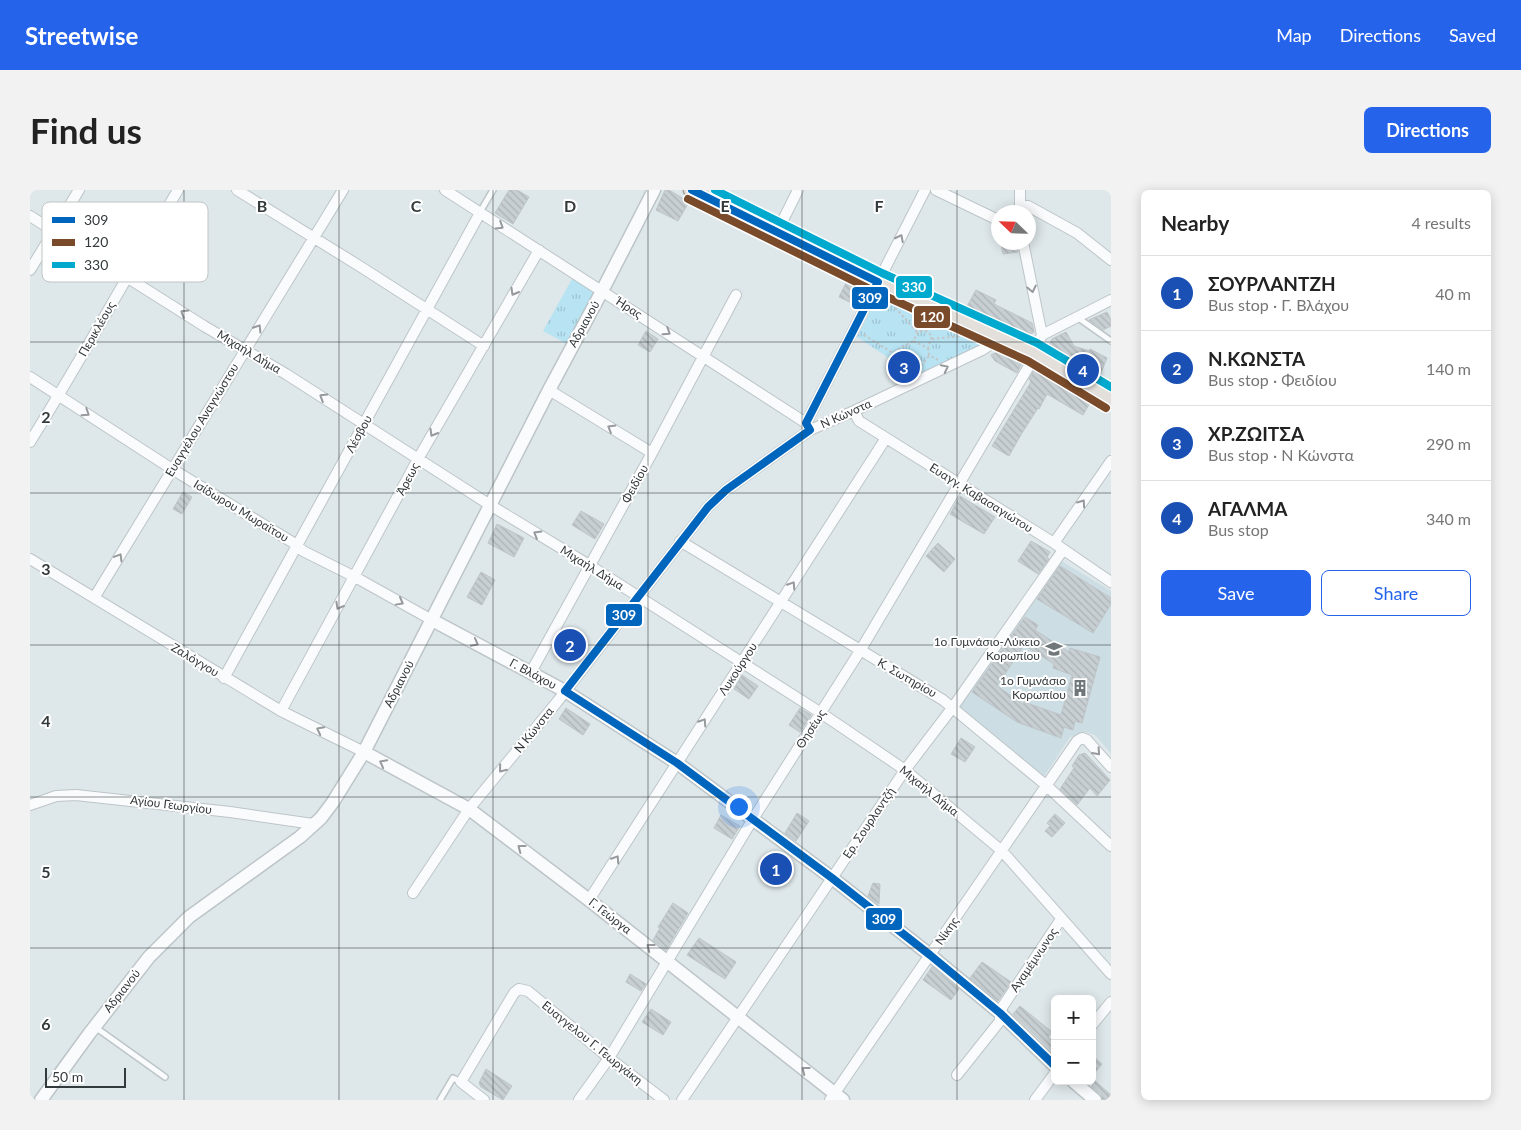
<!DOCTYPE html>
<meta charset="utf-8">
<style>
:root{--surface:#fff;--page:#f2f2f2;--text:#222;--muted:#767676;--line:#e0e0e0;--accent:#2563eb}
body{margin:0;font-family:Lato,sans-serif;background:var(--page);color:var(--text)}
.controls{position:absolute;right:15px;bottom:15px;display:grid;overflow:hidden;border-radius:8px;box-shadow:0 2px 12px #0003}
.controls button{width:45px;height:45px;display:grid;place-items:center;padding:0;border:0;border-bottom:1px solid var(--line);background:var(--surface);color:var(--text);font:25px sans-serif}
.compass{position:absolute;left:961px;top:15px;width:45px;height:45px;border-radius:50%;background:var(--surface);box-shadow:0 2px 12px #0003;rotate:293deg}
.scale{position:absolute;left:15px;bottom:12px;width:81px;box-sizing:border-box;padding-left:5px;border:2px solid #333a3c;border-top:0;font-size:14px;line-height:18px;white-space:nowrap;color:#333a3c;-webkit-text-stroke:4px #fff;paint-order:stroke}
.you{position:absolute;left:708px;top:616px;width:18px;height:18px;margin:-12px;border:4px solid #fff;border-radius:50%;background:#1a73e8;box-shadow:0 0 0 8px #1a73e833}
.badge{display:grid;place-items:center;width:32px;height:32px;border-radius:50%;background:var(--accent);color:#fff;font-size:16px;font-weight:700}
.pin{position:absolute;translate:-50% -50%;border:2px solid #fff;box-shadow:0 1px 5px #0006}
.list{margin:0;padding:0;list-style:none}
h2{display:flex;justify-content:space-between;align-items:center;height:65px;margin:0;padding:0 20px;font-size:21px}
h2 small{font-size:16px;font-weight:400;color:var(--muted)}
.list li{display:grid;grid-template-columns:32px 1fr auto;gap:15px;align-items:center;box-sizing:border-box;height:75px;padding:0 20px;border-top:1px solid var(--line)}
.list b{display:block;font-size:19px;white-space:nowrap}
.list p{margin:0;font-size:16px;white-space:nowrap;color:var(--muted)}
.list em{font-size:16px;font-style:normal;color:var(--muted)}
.actions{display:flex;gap:10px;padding:15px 20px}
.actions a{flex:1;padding:11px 0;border:1px solid var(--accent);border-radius:8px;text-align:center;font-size:18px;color:var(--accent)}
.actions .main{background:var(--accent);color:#fff}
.map{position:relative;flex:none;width:1081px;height:910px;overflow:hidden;border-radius:8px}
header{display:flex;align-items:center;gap:30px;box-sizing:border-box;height:70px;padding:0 25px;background:var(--accent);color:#fff}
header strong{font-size:24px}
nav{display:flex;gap:28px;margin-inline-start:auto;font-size:18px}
.intro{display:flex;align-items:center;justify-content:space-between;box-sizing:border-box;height:120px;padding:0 30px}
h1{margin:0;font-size:35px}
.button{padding:12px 22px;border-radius:8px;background:var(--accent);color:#fff;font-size:18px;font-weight:700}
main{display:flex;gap:30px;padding:0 30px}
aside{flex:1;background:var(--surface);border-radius:8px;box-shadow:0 2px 12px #0003}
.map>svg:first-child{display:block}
</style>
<header>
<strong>Streetwise</strong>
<nav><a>Map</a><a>Directions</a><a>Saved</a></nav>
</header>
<div class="intro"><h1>Find us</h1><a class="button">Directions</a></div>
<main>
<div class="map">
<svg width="1081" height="910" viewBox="0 0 1081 910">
<defs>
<pattern id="park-tufts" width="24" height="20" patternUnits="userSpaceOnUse" patternTransform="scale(1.25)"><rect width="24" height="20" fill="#b7e3f3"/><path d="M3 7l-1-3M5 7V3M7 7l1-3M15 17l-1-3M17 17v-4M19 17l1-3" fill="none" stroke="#9ec4d1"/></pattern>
<pattern id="building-back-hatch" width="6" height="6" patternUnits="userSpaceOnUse" patternTransform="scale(1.25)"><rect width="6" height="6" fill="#c8cfd2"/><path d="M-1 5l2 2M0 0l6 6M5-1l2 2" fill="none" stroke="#acb2b5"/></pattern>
</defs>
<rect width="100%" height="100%" fill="#dee7ea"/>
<!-- built -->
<path fill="#ccdde4" d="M1028,369L1081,401V563L1065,545L1054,542L1040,547L1013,588L929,517Z"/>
<!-- park -->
<path fill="url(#park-tufts)" d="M542,89L565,103L539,155L513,141Z
M852,98L958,150L953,156L888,187L827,147Z"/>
<!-- building -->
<path fill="url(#building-back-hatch)" stroke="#bec5c8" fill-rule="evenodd" d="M479,0H487L499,7L483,34L465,23Z
M635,0H639L659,12L648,31L626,20Z
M976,52H986L988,62L973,64L971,54Z
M818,89L837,98L828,116L809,107Z
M946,100L966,110L964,114L1002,133L1004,142L996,148L935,120Z
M1077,122L1081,130V136L1073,140L1059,130Z
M616,141L628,149L620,162L608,155Z
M1036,142L1044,156L1059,161L1060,159L1077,168L1070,185L1032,166V168L1017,159L1022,149Z
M973,159L994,169L987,183L965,171L961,165Z
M1006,176L1062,209L1053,225L1017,204L1009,219L1008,218L992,243L979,266L962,256L1001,192L999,189Z
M153,302L162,307L152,324L143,319Z
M930,306L965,327L954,344L920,324Z
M551,321L574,334L565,349L542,335Z
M467,334L494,348L484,367L458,353Z
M1001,351L1020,362L1017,367L1019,369L1008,384L988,371Z
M908,353L925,369L914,382L896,366Z
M1030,376L1081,408V414L1063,443L1007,409Z
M451,382L465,390L452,415L437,407Z
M995,427L1008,435L1005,440L1039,462L1040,458L1070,467L1052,533L1045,531L1043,540L1034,537L1031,548L987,532L942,502ZM994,455L1024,474L1023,478L1042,485L1031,525L994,512L993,514L967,496Z
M712,485L728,496L719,509L704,499Z
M536,518L560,534L553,545L529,529Z
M770,518L781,525L770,542L759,535Z
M931,548L945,557L935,572L921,564Z
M1055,563L1080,590L1067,606L1060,598L1047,615L1030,599L1044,578L1042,576L1049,565Z
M767,623L779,631L766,651L755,643Z
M1025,624L1035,633L1022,647L1015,641L1020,636L1017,633Z
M691,625L710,636L702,649L684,638Z
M843,693L850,694L849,714L838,706Z
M643,713L658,723L636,760L623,750L630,738L628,737Z
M669,748L706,772L695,789L657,765Z
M952,772L981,792L968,811L940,788Z
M902,777L929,799L921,810L893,790Z
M600,784L616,794L611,801L596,792Z
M990,816L1022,842L1018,847L1025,853V864L983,824Z
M621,819L641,832L633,845L612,832Z
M1062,865L1072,874L1062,886Z
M456,879L482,896L473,910L451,897L449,893Z
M1062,888L1081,905V910H1073L1071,904L1062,897Z"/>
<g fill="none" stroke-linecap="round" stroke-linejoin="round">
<!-- service casing -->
<g stroke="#bdc5c8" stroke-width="8">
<path id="service" d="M450,22L463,0
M1047,127L1081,151
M65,837L135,887
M410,910L423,888L431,892"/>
</g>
<!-- minor casing -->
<g stroke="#bdc5c8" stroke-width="12">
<path id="minor" d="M207,0L331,77L454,156
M415,0L776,233L780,240
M906,0L968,30
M990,17L998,16L1047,43L1081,70
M990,22V0
M0,26L174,136L256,184L460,315L559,375L791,523L875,580L972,661L1081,784
M747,42L768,0
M993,52L1012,145
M0,80L49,0
M0,187L142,279L267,355L273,361L325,387L402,430
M519,200L622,263
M824,221L829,231L1024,353L1081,392
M776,233L895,0
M0,252C52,169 98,84 148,0
M650,351L913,510L1017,596L1081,656
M1024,353L1081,271
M0,369L251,521L334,562
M64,408L313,0
M501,482L622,263L706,105
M194,488L450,23
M251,521L388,269L509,60
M0,615L26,606L46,605L200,622L283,634
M383,703L439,619L527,512L678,317L696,300L780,240L824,221L952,160L963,153L968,145
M559,710L856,248
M1062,835L1081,812
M927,885L970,831V823L973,816L1031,729
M454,910L431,892L484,803L489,799L498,801L579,868L634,910
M549,910L579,868L723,629L830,461L999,176L1003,162L1012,145L1081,110
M652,910L875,580L923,517L1033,360
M800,910L1047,551L1052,548L1057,550L1081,577
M1005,910L1025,883"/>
</g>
<!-- tertiary casing -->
<g stroke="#bdc5c8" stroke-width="15">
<path id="tertiary" d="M402,430L535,501L647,573L802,688L900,765L970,823L1025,876
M334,562L439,619L559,710L813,910
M1043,891L1065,910
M11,910L59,844L119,767L159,727L270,647L291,628L303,612L334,562L519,200L572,101L624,0"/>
</g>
<!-- primary casing -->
<g stroke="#a09e98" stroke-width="19">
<path id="primary" d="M662,0L848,92L1003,162L1081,209"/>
</g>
<!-- path -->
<path stroke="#c3c6c7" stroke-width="2" stroke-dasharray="2.5 2.5" stroke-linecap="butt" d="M862,114L887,142
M896,141L902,130
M834,145L863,163L883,151L889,141H896L902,146L898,158L883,151
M902,149L932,146
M898,158L899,165L908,170
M891,176L899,166"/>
<!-- service -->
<use href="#service" stroke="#fafbfc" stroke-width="5"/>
<!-- minor -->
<use href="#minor" stroke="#fafbfc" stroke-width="10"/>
<!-- tertiary -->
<use href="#tertiary" stroke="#fafbfc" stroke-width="12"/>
<!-- primary -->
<use href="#primary" stroke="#e3e0dc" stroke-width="16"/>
<!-- bus-1 casing -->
<g stroke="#fff" stroke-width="11">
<path id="bus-1" d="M662,0L848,92L776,233L780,240L696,300L678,317L535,501L647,573L802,688L900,765L970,823L1025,876"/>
</g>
<!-- bus-2 casing -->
<g stroke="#fff" stroke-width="11">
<path id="bus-2" d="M658,9L844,101L998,171L1076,218"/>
</g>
<!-- bus-3 casing -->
<g stroke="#fff" stroke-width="11">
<path id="bus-3" d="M685,0L852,83L1007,153L1081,197"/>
</g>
<!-- bus-1 -->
<use href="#bus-1" stroke="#0065bd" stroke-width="8"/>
<!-- bus-2 -->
<use href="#bus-2" stroke="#7a4b2a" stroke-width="8"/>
<!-- bus-3 -->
<use href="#bus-3" stroke="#00a9ce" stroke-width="8"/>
</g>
<!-- one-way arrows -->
<defs><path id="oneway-chevron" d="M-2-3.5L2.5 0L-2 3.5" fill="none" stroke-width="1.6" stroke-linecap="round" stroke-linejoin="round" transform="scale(1.25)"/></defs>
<g stroke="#969a9c">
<use href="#oneway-chevron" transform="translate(470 36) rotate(32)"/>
<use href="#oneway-chevron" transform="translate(870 48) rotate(-63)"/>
<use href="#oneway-chevron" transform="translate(1002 99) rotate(78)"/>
<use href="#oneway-chevron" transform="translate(484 102) rotate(120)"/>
<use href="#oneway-chevron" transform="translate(154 123) rotate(-148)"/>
<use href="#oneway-chevron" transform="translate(228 138) rotate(-58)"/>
<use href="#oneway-chevron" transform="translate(637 142) rotate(33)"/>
<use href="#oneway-chevron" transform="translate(915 178) rotate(-26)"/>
<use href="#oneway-chevron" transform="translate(293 207) rotate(-148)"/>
<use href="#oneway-chevron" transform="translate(56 223) rotate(33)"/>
<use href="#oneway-chevron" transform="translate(581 238) rotate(-149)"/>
<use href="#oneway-chevron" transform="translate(403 243) rotate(120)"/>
<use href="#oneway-chevron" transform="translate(1052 313) rotate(-55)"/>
<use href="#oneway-chevron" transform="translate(507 344) rotate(-149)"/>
<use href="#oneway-chevron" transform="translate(89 367) rotate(-59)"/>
<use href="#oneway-chevron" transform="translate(762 395) rotate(-57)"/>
<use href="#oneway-chevron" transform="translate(370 412) rotate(29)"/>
<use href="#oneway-chevron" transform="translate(309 416) rotate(119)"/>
<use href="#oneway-chevron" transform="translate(445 453) rotate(28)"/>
<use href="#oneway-chevron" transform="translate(673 532) rotate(-57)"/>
<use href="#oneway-chevron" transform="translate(290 540) rotate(-153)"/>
<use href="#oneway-chevron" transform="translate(1067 562) rotate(48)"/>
<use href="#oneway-chevron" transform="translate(353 573) rotate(-152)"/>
<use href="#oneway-chevron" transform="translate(472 579) rotate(129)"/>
<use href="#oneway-chevron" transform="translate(491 658) rotate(-143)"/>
<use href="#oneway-chevron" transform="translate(586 669) rotate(-57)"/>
<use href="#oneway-chevron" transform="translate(620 757) rotate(-142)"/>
<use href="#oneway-chevron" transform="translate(775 880) rotate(-142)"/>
</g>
<!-- grid -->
<path fill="none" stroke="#333a3c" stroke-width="1" stroke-opacity="0.55" d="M154,0V910M309,0V910M463,0V910M618,0V910M772,0V910M927,0V910M0,152H1081M0,303H1081M0,455H1081M0,607H1081M0,758H1081"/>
<!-- icons -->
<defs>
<g id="school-bare" transform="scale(1.35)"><path d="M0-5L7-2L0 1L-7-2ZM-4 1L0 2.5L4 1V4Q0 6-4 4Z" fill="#6f7779" stroke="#fff" stroke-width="2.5" paint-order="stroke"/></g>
<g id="building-bare" transform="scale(1.35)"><path d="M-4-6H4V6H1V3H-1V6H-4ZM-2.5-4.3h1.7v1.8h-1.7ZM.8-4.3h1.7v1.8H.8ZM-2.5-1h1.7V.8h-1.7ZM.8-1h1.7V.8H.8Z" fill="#6f7779" stroke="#fff" stroke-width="2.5" paint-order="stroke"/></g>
</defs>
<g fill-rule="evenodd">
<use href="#school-bare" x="1024" y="459"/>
<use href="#building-bare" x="1050" y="498"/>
</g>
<g text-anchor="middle" stroke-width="4" stroke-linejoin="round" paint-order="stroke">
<!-- street labels -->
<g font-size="12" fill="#333a3c" stroke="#fff">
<text transform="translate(599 118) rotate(33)" y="4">Ήρας</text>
<text transform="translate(554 134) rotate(-61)" y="4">Αδριανού</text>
<text transform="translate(67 139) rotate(-60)" y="4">Περικλέους</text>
<text transform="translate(219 162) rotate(31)" y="4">Μιχαήλ Δήμα</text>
<text transform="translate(816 224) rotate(-24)" y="4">Ν Κώνστα</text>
<text transform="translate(172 230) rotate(-59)" y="4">Ευαγγέλου Αναγνώστου</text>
<text transform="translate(329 244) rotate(-61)" y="4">Λέσβου</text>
<text transform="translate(378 289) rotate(-62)" y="4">Άρεως</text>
<text transform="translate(605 294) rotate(-61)" y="4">Φειδίου</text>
<text transform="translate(951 308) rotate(32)" y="4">Ευαγγ. Καβασαγιώτου</text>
<text transform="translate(211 321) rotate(31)" y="4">Ισίδωρου Μωραϊτου</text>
<text transform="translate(562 378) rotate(32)" y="4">Μιχαήλ Δήμα</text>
<text transform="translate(165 470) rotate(31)" y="4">Ζαλόγγου</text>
<text transform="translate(708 479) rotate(-57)" y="4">Λυκούργου</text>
<text transform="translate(503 484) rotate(28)" y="4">Γ. Βλάχου</text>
<text transform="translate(877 488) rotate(30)" y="4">Κ. Σωτηρίου</text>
<text transform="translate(369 494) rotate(-63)" y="4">Αδριανού</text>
<text transform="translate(781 539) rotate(-57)" y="4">Θησέως</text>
<text transform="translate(504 540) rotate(-51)" y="4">Ν Κώνστα</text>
<text transform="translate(899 601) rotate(39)" y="4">Μιχαήλ Δήμα</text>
<text transform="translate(141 615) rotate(7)" y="4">Αγίου Γεωργίου</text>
<text transform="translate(839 633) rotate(-56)" y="4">Ερ. Σουρλαντζή</text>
<text transform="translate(580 726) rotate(38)" y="4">Γ. Γεώργα</text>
<text transform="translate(917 741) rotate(-55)" y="4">Νίκης</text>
<text transform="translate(1004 770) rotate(-56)" y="4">Αγαμέμνωνος</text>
<text transform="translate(92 801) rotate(-52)" y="4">Αδριανού</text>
<text transform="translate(562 853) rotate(39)" y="4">Ευαγγελου Γ. Γεωργάκη</text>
</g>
<!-- poi labels -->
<g font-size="12" fill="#333a3c" stroke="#fff" text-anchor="end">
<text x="1010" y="456">1ο Γυμνάσιο-Λύκειο<tspan x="1010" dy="14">Κορωπίου</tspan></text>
<text x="1036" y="495">1ο Γυμνάσιο<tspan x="1036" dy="14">Κορωπίου</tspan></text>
</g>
</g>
<!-- legend -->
<rect x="12" y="12" width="166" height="80" rx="8" fill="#fff" stroke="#c2c4c4" stroke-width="1"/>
<rect x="22" y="27" width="23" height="6" fill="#0065bd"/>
<rect x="22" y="49" width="23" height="7" fill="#7a4b2a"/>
<rect x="22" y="72" width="23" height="6" fill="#00a9ce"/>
<g font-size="14" fill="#333a3c">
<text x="54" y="35">309</text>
<text x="54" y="57">120</text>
<text x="54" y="80">330</text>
</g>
<g font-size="16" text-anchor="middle" font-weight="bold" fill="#333a3c" stroke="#fff" stroke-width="4" stroke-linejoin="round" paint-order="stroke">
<text x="232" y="22">B</text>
<text x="386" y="22">C</text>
<text x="540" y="22">D</text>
<text x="695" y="22">E</text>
<text x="849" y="22">F</text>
<text x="16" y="233">2</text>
<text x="16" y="385">3</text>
<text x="16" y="537">4</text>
<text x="16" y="688">5</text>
<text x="16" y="840">6</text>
</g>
<g stroke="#fff" stroke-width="2">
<rect x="865" y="85" width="38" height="24" rx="5" fill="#00a9ce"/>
<rect x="821" y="96" width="38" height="24" rx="5" fill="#0065bd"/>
<rect x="883" y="115" width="38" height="24" rx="5" fill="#7a4b2a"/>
<rect x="575" y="413" width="38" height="24" rx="5" fill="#0065bd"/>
<rect x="835" y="717" width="38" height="24" rx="5" fill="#0065bd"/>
</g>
<g font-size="14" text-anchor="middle" font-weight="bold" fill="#fff">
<text x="884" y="102">330</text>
<text x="840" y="113">309</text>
<text x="902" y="132">120</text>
<text x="594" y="430">309</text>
<text x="854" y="734">309</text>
</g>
</svg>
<div class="controls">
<button>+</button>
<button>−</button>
</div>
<svg class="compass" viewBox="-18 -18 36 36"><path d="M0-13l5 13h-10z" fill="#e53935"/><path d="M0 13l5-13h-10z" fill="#767676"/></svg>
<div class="scale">50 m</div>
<div class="you"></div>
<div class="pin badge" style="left:746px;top:679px;background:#1a4fb4">1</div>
<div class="pin badge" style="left:540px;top:455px;background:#1a4fb4">2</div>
<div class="pin badge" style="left:874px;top:177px;background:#1a4fb4">3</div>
<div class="pin badge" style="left:1053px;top:180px;background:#1a4fb4">4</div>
</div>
<aside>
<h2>Nearby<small>4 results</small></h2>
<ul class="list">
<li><span class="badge" style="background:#1a4fb4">1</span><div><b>ΣΟΥΡΛΑΝΤΖΗ</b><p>Bus stop · Γ. Βλάχου</p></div><em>40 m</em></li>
<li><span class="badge" style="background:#1a4fb4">2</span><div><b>Ν.ΚΩΝΣΤΑ</b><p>Bus stop · Φειδίου</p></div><em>140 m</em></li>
<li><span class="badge" style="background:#1a4fb4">3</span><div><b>ΧΡ.ΖΩΙΤΣΑ</b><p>Bus stop · Ν Κώνστα</p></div><em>290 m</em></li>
<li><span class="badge" style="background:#1a4fb4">4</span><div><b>ΑΓΑΛΜΑ</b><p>Bus stop</p></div><em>340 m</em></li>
</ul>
<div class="actions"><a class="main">Save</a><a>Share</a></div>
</aside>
</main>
